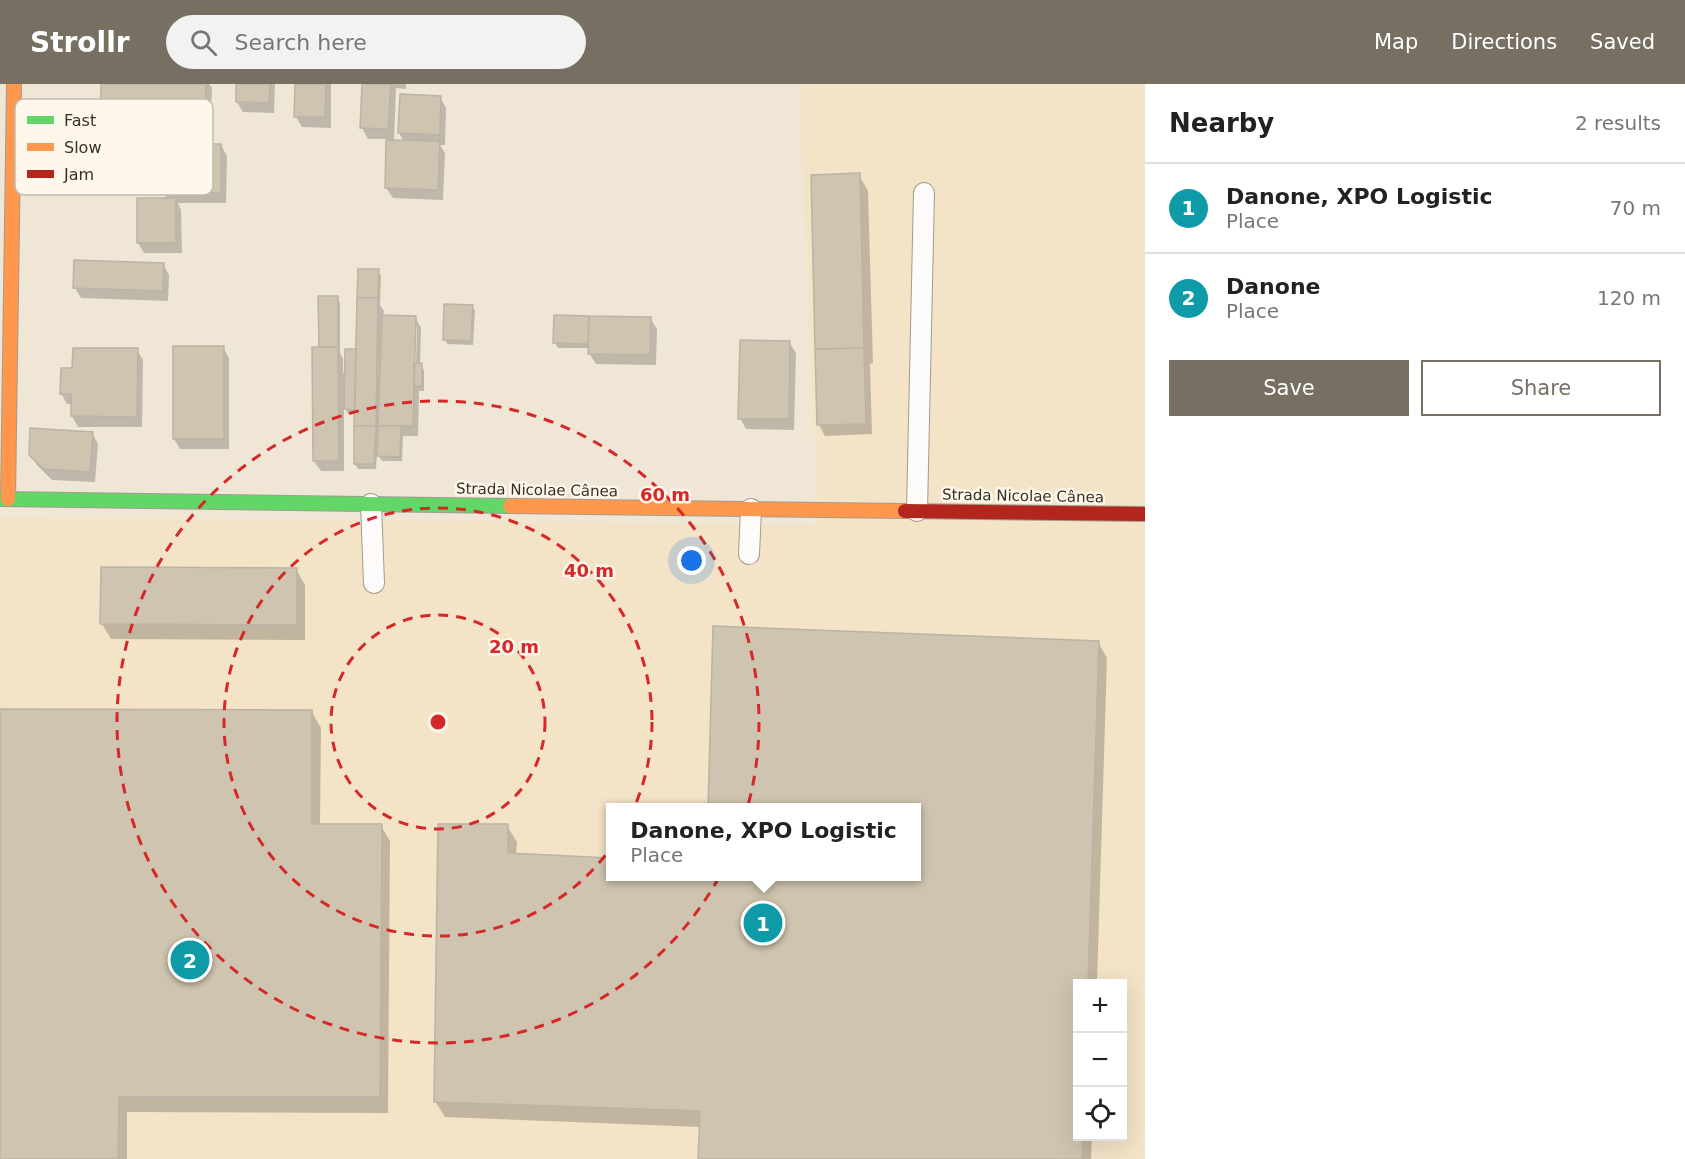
<!DOCTYPE html>
<meta charset="utf-8">
<style>
:root{--surface:#fff;--page:#f2f2f2;--text:#222;--muted:#767676;--line:#e0e0e0;--accent:#777062}
body{margin:0;font-family:"DejaVu Sans",sans-serif;background:var(--page);color:var(--text)}
.controls{position:absolute;right:18px;bottom:18px;display:grid;overflow:hidden;border-radius:0px;box-shadow:0 6px 24px #0002}
.controls button{width:54px;height:54px;display:grid;place-items:center;padding:0;border:0;border-bottom:2px solid var(--line);background:var(--surface);color:var(--text);font:30px sans-serif}
.you{position:absolute;left:692px;top:477px;width:21px;height:21px;margin:-15px;border:4px solid #fff;border-radius:50%;background:#1a73e8;box-shadow:0 0 0 9px #1a73e833}
.badge{display:grid;place-items:center;width:39px;height:39px;border-radius:50%;background:var(--accent);color:#fff;font-size:20px;font-weight:700}
.pin{position:absolute;translate:-50% -50%;border:3px solid #fff;box-shadow:0 2px 6px #0006}
.popup{position:absolute;left:606px;top:719px;width:315px;height:78px;box-sizing:border-box;display:grid;place-content:center;border-radius:0px;background:var(--surface);filter:drop-shadow(0 2px 4px #0005);font-size:20px;white-space:nowrap;color:var(--muted)}
.popup b{font-size:22px;color:var(--text)}
.popup::after{content:'';position:absolute;left:50%;top:100%;margin-left:-12px;border:12px solid transparent;border-top-color:var(--surface)}
.list{margin:0;padding:0;list-style:none}
h2{display:flex;justify-content:space-between;align-items:center;height:78px;margin:0;padding:0 24px;font-size:26px}
h2 small{font-size:20px;font-weight:400;color:var(--muted)}
.list li{display:grid;grid-template-columns:39px 1fr auto;gap:18px;align-items:center;box-sizing:border-box;height:90px;padding:0 24px;border-top:2px solid var(--line)}
.list b{display:block;font-size:22px;white-space:nowrap}
.list p{margin:0;font-size:20px;white-space:nowrap;color:var(--muted)}
.list em{font-size:20px;font-style:normal;color:var(--muted)}
.actions{display:flex;gap:12px;padding:18px 24px}
.actions a{flex:1;padding:14px 0;border:2px solid var(--accent);border-radius:0px;text-align:center;font-size:21px;color:var(--accent)}
.actions .main{background:var(--accent);color:#fff}
.icon{flex:none;width:33px;height:33px;fill:none;stroke:currentColor;stroke-width:2;stroke-linecap:round;stroke-linejoin:round}
.map{position:relative;flex:none;width:1145px;height:1075px;overflow:hidden}
header{display:flex;align-items:center;gap:36px;box-sizing:border-box;height:84px;padding:0 30px;background:var(--accent);color:#fff}
header strong{font-size:28px}
nav{display:flex;gap:33px;margin-inline-start:auto;font-size:21px}
.search{width:420px;height:54px;background:var(--page);display:flex;align-items:center;gap:15px;box-sizing:border-box;padding:0 21px;border-radius:33px;color:var(--muted);font-size:22px}
main{display:flex}
aside{flex:1;background:var(--surface)}
.map>svg:first-child{display:block}
</style>
<header>
<strong>Strollr</strong>
<div class="search"><svg class="icon" aria-label="search" viewBox="0 0 24 24"><circle cx="10" cy="10" r="6"/><path d="M15 15l6 6"/></svg>Search here</div>
<nav><a>Map</a><a>Directions</a><a>Saved</a></nav>
</header>
<main>
<div class="map">
<svg width="1145" height="1075" viewBox="0 0 1145 1075">
<rect width="100%" height="100%" fill="#efe6d5"/>
<!-- built -->
<path fill="#f3e3c7" fill-rule="evenodd" d="M799,0H1145V1075H0V433L818,441ZM610,724H916V792H610ZM1078,900H1122V1052H1078Z"/>
<!-- shadow -->
<path fill="#0003" fill-rule="evenodd" d="M102,0H209L212,4L210,51L108,50L101,39Z
M238,0H275L274,29L243,28L237,18Z
M296,0H331V44L302,43L296,33Z
M364,0H406V5L396,4L394,57L404,58L399,49L440,13L446,24L445,61H440L445,69L443,116L393,114L386,104L388,55H368L362,44Z
M221,61L227,72L226,119H178L181,126L182,169H144L138,159L167,115L163,109Z
M859,91L868,107L873,279L870,280L872,350L825,352L819,341Z
M163,180L169,191L168,217L81,214L75,204Z
M378,187L381,192L380,221L384,227L383,232L415,233L421,244L420,281L424,286V307H419L418,352H403L402,377H382L377,369L376,385H358L355,380L356,330H348L344,322V387H321L314,377L321,265L337,214L340,219V269L343,275V289H346L358,267ZM414,243H417L416,280H413Z
M472,222L475,227L473,261L447,260L445,255Z
M556,233L650,234L657,245L656,281L596,280L589,269L590,264H558L555,259Z
M789,258L796,269L794,346L746,345L740,334Z
M223,264L229,274V365H180L174,355Z
M137,266L143,276L142,343H78L72,332L73,320H67L61,309L74,286Z
M92,349L98,360L95,398L52,396L37,381L30,370Z
M296,485L305,501V556L111,555L102,540Z
M1098,558L1107,574L1097,900H1078V1052H1092L1091,1075H700L701,1043L445,1033L435,1017L507,742L517,758L516,771L610,775V792H916V724Z
M0,627L312,628L321,644L320,741L381,742L390,757L388,1029L127,1028V1075H0Z"/>
<!-- building -->
<path fill="#cfc4af" stroke="#bbb3a6" stroke-width="1.5" d="M101,0H206L205,41L100,39Z
M236,0H270L269,19L236,18Z
M295,0H326L325,33H294Z
M362,0H391L388,45L360,44Z
M400,10L441,12L440,51L398,49Z
M386,56L440,57L438,106L385,104Z
M161,60H221V109H161Z
M860,89L864,264L815,265L811,91Z
M137,114H176V159H137Z
M74,176L164,179L163,207L73,204Z
M358,185H379L378,214H357Z
M318,212H338V263H319Z
M357,214H378L376,342H354Z
M444,220L473,221L471,257L443,256Z
M382,231L416,232L413,342H378Z
M554,231L589,232L588,260L553,259Z
M589,232L651,233L650,271L588,270Z
M740,256L790,257L789,335H738Z
M173,262H224V355H173Z
M312,263H338L339,377H313Z
M73,264H138L137,333L71,332V310H60L61,284H72Z
M864,264L866,340L817,341L815,265Z
M345,265H356L355,326L344,325Z
M414,279H422V302H414Z
M354,342H376L374,380H354Z
M378,342H401L400,373L377,372Z
M30,344L93,348L90,388L45,385L39,381L29,371Z
M101,483L297,484V541L100,540Z
M713,542L1099,557L1088,900H1078V1052H1083L1082,1075H698L700,1027L434,1018L438,740H508V769L610,774V792H916V724H708Z
M0,625L312,626V740H382L380,1013H119L118,1075H0Z"/>
<g fill="none" stroke-linecap="round" stroke-linejoin="round">
<!-- lane casing -->
<g stroke="#a29b8f" stroke-width="22">
<path id="lane" d="M371,420L374,499
M917,427L924,109
M749,470L751,425"/>
</g>
<!-- fast casing -->
<g stroke="#a29b8f" stroke-width="16">
<path id="fast" d="M0,415L510,422"/>
</g>
<!-- slow casing -->
<g stroke="#a29b8f" stroke-width="16">
<path id="slow" d="M8,415L14,0
M510,422L905,427"/>
</g>
<!-- jam casing -->
<g stroke="#a29b8f" stroke-width="16">
<path id="jam" d="M905,427L1145,430"/>
</g>
<!-- lane -->
<use href="#lane" stroke="#fdfbf9" stroke-width="20"/>
<!-- fast -->
<use href="#fast" stroke="#63d668" stroke-width="14"/>
<!-- slow -->
<use href="#slow" stroke="#ff974d" stroke-width="14"/>
<!-- jam -->
<use href="#jam" stroke="#b3261e" stroke-width="14"/>
</g>
<!-- distance rings -->
<g fill="none" stroke="#d62828" stroke-width="3" stroke-dasharray="10 8">
<circle cx="438" cy="638" r="107"/>
<circle cx="438" cy="638" r="214"/>
<circle cx="438" cy="638" r="321"/>
</g>
<g text-anchor="middle" stroke-width="5" stroke-linejoin="round" paint-order="stroke">
<!-- street labels -->
<g font-size="15" fill="#373024" stroke="#fef7eb">
<text transform="translate(537 406) rotate(1)" y="5">Strada Nicolae Cânea</text>
<text transform="translate(1023 412) rotate(1)" y="5">Strada Nicolae Cânea</text>
</g>
</g>
<!-- legend -->
<rect x="15" y="15" width="198" height="96" rx="9" fill="#fef7eb" stroke="#c2bbaf" stroke-width="1.5"/>
<rect x="27" y="32" width="27" height="8" fill="#63d668"/>
<rect x="27" y="59" width="27" height="8" fill="#ff974d"/>
<rect x="27" y="86" width="27" height="8" fill="#b3261e"/>
<g font-size="16" fill="#373024">
<text x="64" y="42">Fast</text>
<text x="64" y="69">Slow</text>
<text x="64" y="96">Jam</text>
</g>
<circle cx="438" cy="638" r="9" fill="#d62828" stroke="#fef7eb" stroke-width="3"/>
<g font-size="18" text-anchor="middle" font-weight="bold" fill="#d62828" stroke="#fef7eb" stroke-width="5" stroke-linejoin="round" paint-order="stroke">
<text x="665" y="417">60 m</text>
<text x="589" y="493">40 m</text>
<text x="514" y="569">20 m</text>
</g>
</svg>
<div class="controls">
<button>+</button>
<button>−</button>
<button><svg class="icon" aria-label="locate" viewBox="0 0 24 24"><circle cx="12" cy="12" r="6"/><path d="M12 2v4M12 18v4M2 12h4M18 12h4"/></svg></button>
</div>
<div class="you"></div>
<div class="pin badge" style="left:763px;top:839px;background:#0f9aa8">1</div>
<div class="popup"><b>Danone, XPO Logistic</b>Place</div>
<div class="pin badge" style="left:190px;top:876px;background:#0f9aa8">2</div>
</div>
<aside>
<h2>Nearby<small>2 results</small></h2>
<ul class="list">
<li><span class="badge" style="background:#0f9aa8">1</span><div><b>Danone, XPO Logistic</b><p>Place</p></div><em>70 m</em></li>
<li><span class="badge" style="background:#0f9aa8">2</span><div><b>Danone</b><p>Place</p></div><em>120 m</em></li>
</ul>
<div class="actions"><a class="main">Save</a><a>Share</a></div>
</aside>
</main>
